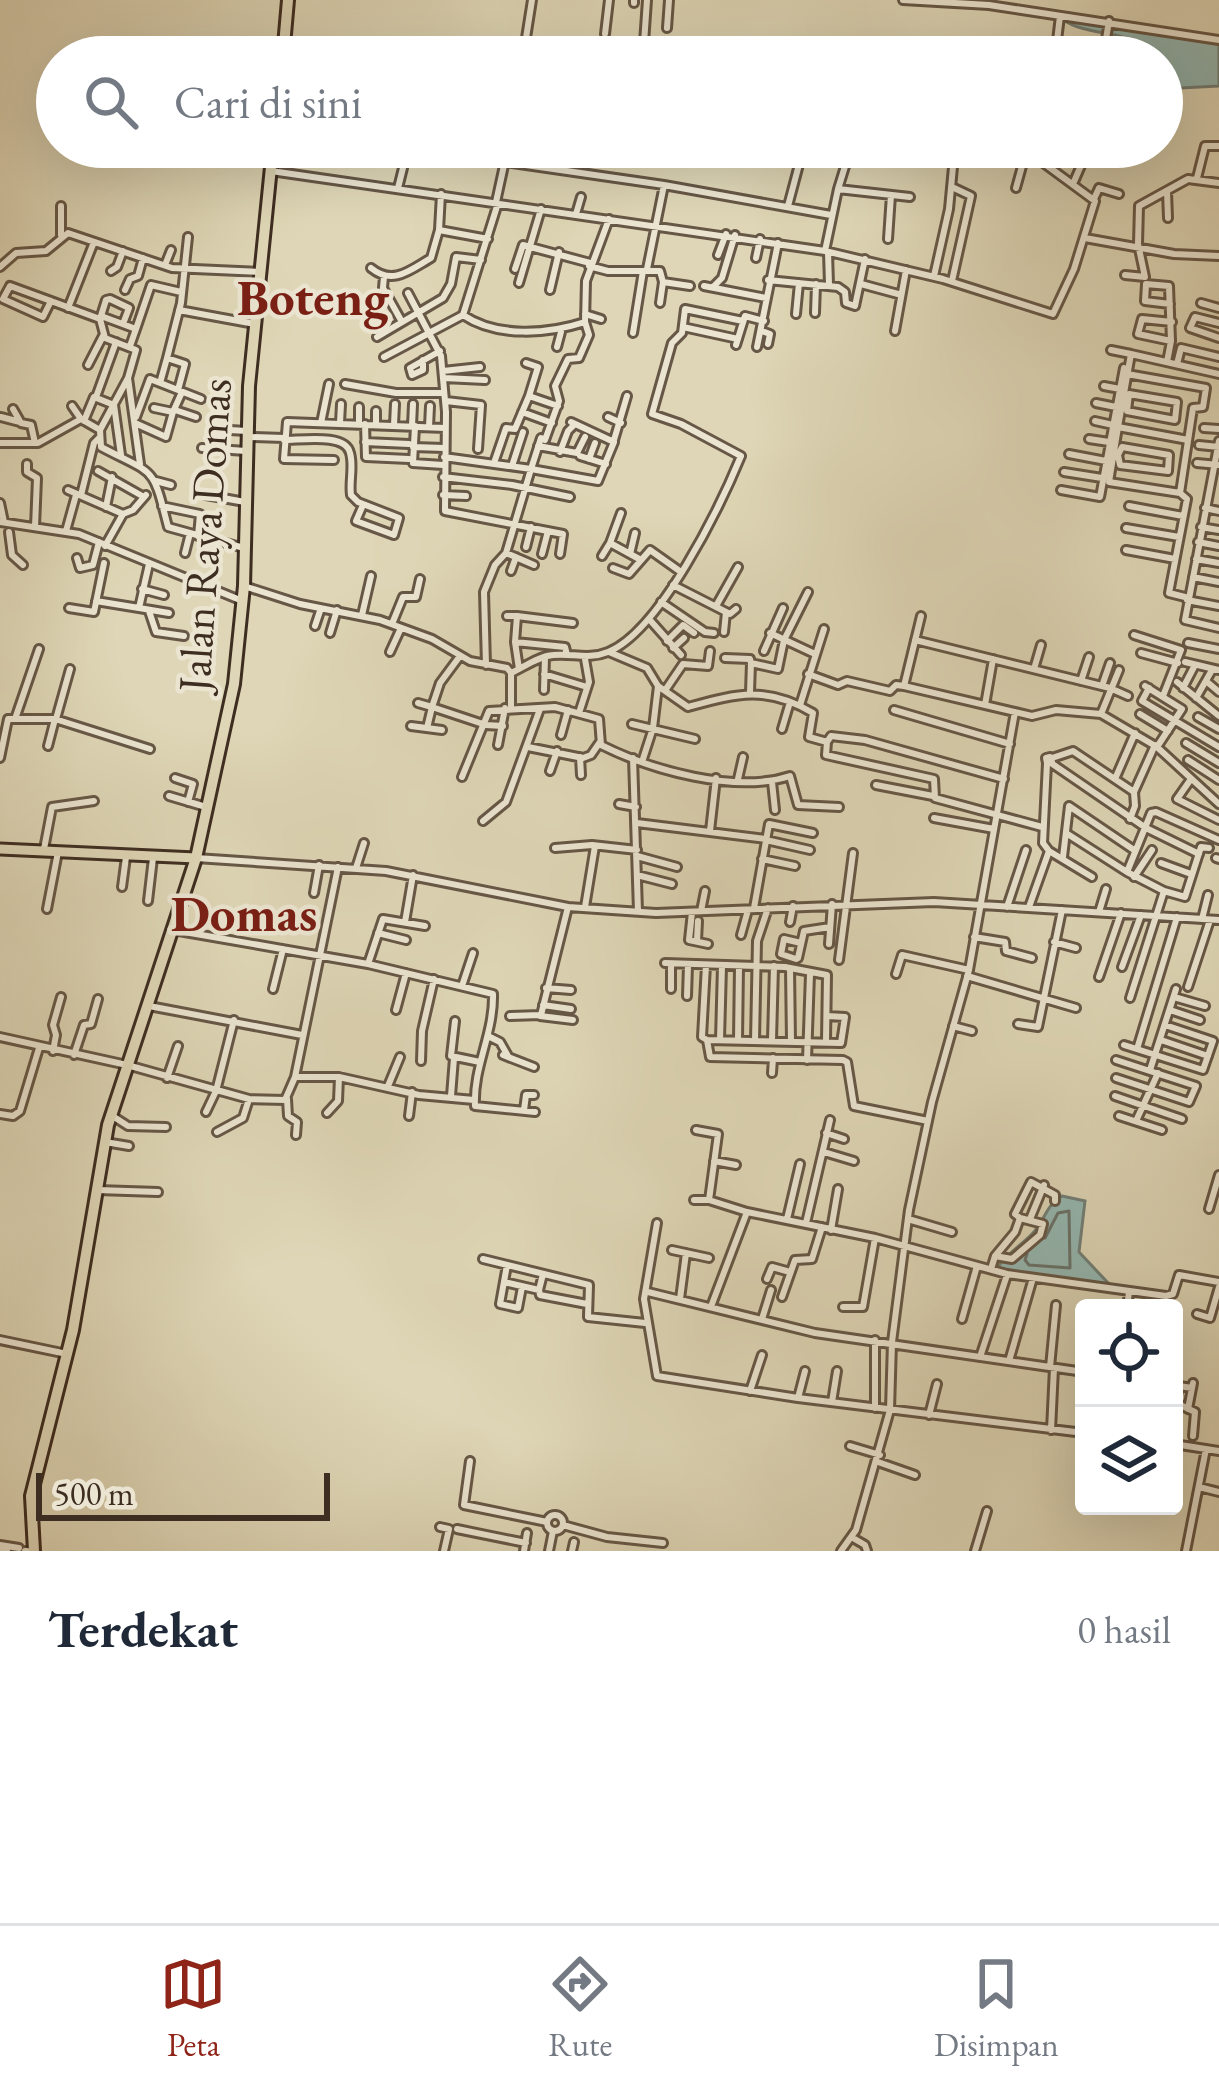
<!DOCTYPE html>
<html lang="id">
<style>
:root{--surface:#fff;--page:#f6f6f7;--text:#1f2937;--muted:#747a83;--line:#e0e1e3;--accent:#8f2418}
body{margin:0;font-family:"EB Garamond",serif;background:var(--page);color:var(--text)}
.controls{position:absolute;right:36px;bottom:36px;display:grid;overflow:hidden;border-radius:12px;box-shadow:0 12px 48px #0002}
.controls button{width:108px;height:108px;display:grid;place-items:center;padding:0;border:0;border-bottom:3px solid var(--line);background:var(--surface);color:var(--text);font:60px sans-serif}
.scale{position:absolute;left:36px;bottom:30px;width:294px;box-sizing:border-box;padding-left:12px;border:6px solid #3e2d21;border-top:0;font-size:33px;line-height:42px;white-space:nowrap;color:#3e2d21;-webkit-text-stroke:9px #eae4d0;paint-order:stroke}
.list{margin:0;padding:0;list-style:none}
h2{display:flex;justify-content:space-between;align-items:center;height:156px;margin:0;padding:0 48px;font-size:51px}
h2 small{font-size:39px;font-weight:400;color:var(--muted)}
.icon{flex:none;width:66px;height:66px;fill:none;stroke:currentColor;stroke-width:2;stroke-linecap:round;stroke-linejoin:round}
.map{position:relative;flex:none;width:1219px;height:1551px;overflow:hidden}
.search{position:absolute;background:var(--surface);box-shadow:0 12px 48px #0002;left:36px;right:36px;top:36px;height:132px;display:flex;align-items:center;gap:30px;box-sizing:border-box;padding:0 42px;border-radius:66px;color:var(--muted);font-size:45px}
.sheet{height:372px;background:var(--surface)}
nav{display:flex;justify-content:space-around;align-items:center;box-sizing:border-box;height:168px;border-top:3px solid var(--line);background:var(--surface);font-size:33px;color:var(--muted)}
nav a{display:grid;justify-items:center;gap:6px}
nav .on{color:var(--accent)}
.map>svg:first-child{display:block}
</style>
<div class="map">
<svg width="1219" height="1551" viewBox="0 0 1219 1551">
<rect width="100%" height="100%" fill="#ded6b6"/>
<filter id="stains"><feTurbulence type="fractalNoise" baseFrequency=".00167" numOctaves="4"/><feColorMatrix values="0 0 0 0 .2 0 0 0 0 .09 0 0 0 0 .02 0 0 0 .5 -.17"/></filter>
<radialGradient id="worn" r=".72"><stop offset=".6" stop-color="#630" stop-opacity="0"/><stop offset="1" stop-color="#630" stop-opacity=".3"/></radialGradient>
<!-- water -->
<path fill="#94b8b2" stroke="#728078" stroke-width="3" d="M1062,19L1219,43V86L1162,89V57H1135L1136,41C1112,31 1083,34 1062,19Z
M1062,1196L1085,1201L1079,1252L1109,1284L1015,1275L997,1268C1006,1255 1020,1246 1032,1234C1045,1221 1045,1206 1062,1196Z"/>
<g fill="none" stroke-linecap="round" stroke-linejoin="round">
<!-- shore -->
<path stroke="#69726a" stroke-width="3" d="M1027,1254L1025,1260L1029,1265L1070,1268L1069,1211L1058,1213L1045,1238"/>
<!-- minor casing -->
<g stroke="#665746" stroke-width="12">
<path id="minor" d="M903,0L989,5L1219,40
M634,3V0
M667,28L669,0
M605,34L609,0
M644,43L647,0
M496,46L524,51
M1003,55L1016,57
M523,57L532,0
M1055,57L1060,16
M1103,57L1109,21
M505,162L664,185L831,215
M271,171L825,251L943,279L1053,314L1074,269L1095,201L1038,159L1041,147
M1197,178L1205,146H1219
M1073,184L1089,147
M398,188L403,168
M1016,188L1024,159L1038,158
M838,189L851,147
M1167,191L1168,218
M1094,199L1099,188L1119,194
M496,202L508,147
M61,206V235
M788,206L801,157
M576,214L581,197
M439,230L488,239
M1085,238L1174,254L1219,256
M888,239L891,195
M825,251L838,189L910,197
M828,252L829,284
M718,255L726,234
M756,258L760,239
M165,265L171,250
M589,266L608,271H660L663,282L660,303
M0,267L16,253L46,251L68,233L172,268L259,272
M371,268C393,286 410,270 431,258L439,230L441,194
M515,269L523,245L590,263
M647,269L664,185
M111,271L117,267L123,251
M1125,275L1145,277L1138,244L1139,206L1188,179L1219,183
M384,276L383,288L402,322
M934,276L949,209L953,167
M768,280L838,287L845,292L846,303L855,306L865,259
M952,281L971,196L952,187
M663,282L690,286
M519,283L541,209
M861,284L898,294
M704,286L766,298
M714,286L722,278L735,235
M125,290L130,279L138,276L143,258
M550,290L559,252
M408,293L441,356L446,412L445,511L563,534L560,554
M51,301L43,317L3,299L10,286L100,319L105,338L136,350L128,378L140,464
M1201,303L1219,308
M1170,304L1145,301L1146,284L1169,286L1171,341
M68,308L94,242
M179,310L255,324
M815,313L816,284
M585,314L601,319
M796,314L799,283
M463,315C497,338 548,334 585,322
M101,316L136,329L130,346
M100,319L106,300L110,299L129,308L123,324
M1219,323L1195,317L1190,328L1219,338
M683,327L738,339
M136,329L151,285L181,292
M762,331L770,334L768,344
M895,331L906,270
M633,333L643,271
M377,337L443,298L451,284L456,257L481,260
M736,345L745,316L764,321
M557,347L561,332
M757,347L778,243
M1111,350L1131,354
M384,357L463,315L498,203
M1167,362L1171,341L1138,334L1142,319L1172,322
M526,363L538,367L529,396
M1177,364L1181,348L1219,357
M88,365L103,336
M443,371L480,367
M1127,374L1206,388L1203,407L1193,408L1180,493L1187,499L1169,593L1185,597
M412,375L410,368L440,351
M412,375L423,370V360
M128,378L100,430L101,447C156,476 152,464 168,527L244,548
M444,378L485,380
M160,383L167,358
M345,384L396,393H444
M1104,386L1120,389
M178,390L185,364L167,358L181,303L188,237
M1129,394L1177,402L1175,420L1127,411Z
M96,397L116,342
M446,401L481,405L478,449
M1096,403L1116,407
M72,406L81,419L100,430
M154,408L173,412L182,392
M13,409L21,423L31,425L35,443
M175,410L196,417
M376,411V425
M522,412L552,423
M1,417L20,422
M136,417L150,379L201,399
M608,417L621,423
M84,421L94,397L114,405L121,455
M1095,421L1113,425
M135,423L166,437L173,412
M321,423L329,384
M340,423L341,404
M359,424V407
M365,424L366,457L409,459
M394,425L395,404
M412,426L413,404
M415,426L413,463L443,465
M429,427L430,406
M1118,427L1109,482L1180,493
M1204,428L1219,429
M212,429L247,431
M250,437L284,438
M1089,439L1109,442
M284,440C302,440 346,433 350,453C354,466 349,482 351,495L358,502L399,518L394,535L356,521L363,505
M614,440L627,396
M1188,440L1118,427L1131,354L1219,374
M1219,441L1185,620L1219,628
M365,442L409,444
M0,443H38L81,419
M1199,445L1219,447
M538,446L577,453L585,437
M413,447L444,448
M202,448L246,451
M560,452L568,431L575,424
M1069,454L1106,461
M1113,454L1118,455L1122,447L1169,455L1168,471L1120,465L1118,455
M580,456L606,464
M444,457L531,469L541,438L545,440L559,401L555,386L568,359L579,358L589,335L585,322L586,281L609,219
M589,459L595,443
M334,460L284,459L287,422L445,428
M494,463L506,428L515,429L529,396L558,406
M1197,463L1219,465
M27,464V472L37,478L35,527
M512,466L523,432
M98,471L144,497
M1064,472L1102,478
M443,477L512,485L570,497
M156,481L171,485
M68,490L123,514L105,546
M1061,490L1100,497L1124,368
M81,495L94,443L100,437
M206,495L245,502
M443,495L466,496
M0,503L4,522
M162,506L200,514L198,536
M1129,506L1183,516
M106,507L112,477
M1205,508L1219,511
M621,513L610,543L641,560
M123,514L133,510L146,495
M0,522L79,534L240,600
M1201,527L1219,530
M1126,528L1179,537
M66,531L76,495
M9,532L12,555L23,565
M1198,542L1219,546
M526,547L531,527
M1126,550L1175,559
M185,553L190,533
M506,553L534,565
M542,554L548,531
M630,554L635,533
M602,556L610,543
M77,558L80,568L93,565L99,542
M1196,559L1219,563
M149,564L139,608L169,613
M613,568L629,574L650,550L681,572
M511,571L516,557
M1193,577L1219,582
M673,585L730,614L736,609
M244,586L300,604L380,620L432,639L470,661L507,668L511,673C524,667 539,656 553,655C573,653 588,660 608,652C660,631 720,507 741,456L681,424L652,414L672,343L682,333L685,309L743,321
M142,589L164,595
M1187,600L1219,606
M96,601L139,608
M661,602L705,632L714,633
M716,606L738,567
M69,608L94,612L104,563
M149,611L156,632L184,636
M362,615L371,576
M507,616H517L515,642
M517,616L573,623
M921,616L904,686L1032,716L1056,710L1101,714L1157,747L1219,804
M649,619L681,655
M392,624L403,597H416L420,579
M315,626L321,608
M724,632L726,612
M330,633L337,610
M770,633L815,654
M1134,635L1181,650L1163,696
M915,640L1110,688L1128,696
M667,641L683,625L694,633
M1188,643L1219,649
M673,648L684,638
M764,651L783,608
M390,652L401,628
M609,652L647,668L658,686L688,707C736,694 766,685 813,713L809,737L827,742L826,755L934,779L935,798L1042,827
M1141,653L1178,663
M460,656L440,683L432,707L486,725L503,726
M725,658L750,659L751,663
M1185,662L1219,670
M486,665L484,592L495,565L506,553L531,469L598,481L614,442L571,422
M519,669L515,642L565,647L567,655
M1034,669L1041,645
M544,674L587,687
M808,674L838,685L847,681L890,691L896,685L904,686
M1081,681L1089,657
M1206,681L1219,692
M1177,682L1219,716
M1102,686L1110,663
M1145,686L1182,709L1157,747
M1149,688L1142,701L1219,747
M1183,688L1195,665
M666,689L683,664L708,666L710,651
M544,690L545,657
M750,692L751,663L778,669L784,640L808,592
M1196,698L1212,670
M418,703L432,707L427,728
M800,705L824,629
M985,705L993,659
M511,708V673
M894,710L1010,744
M579,713L589,682L585,659
M1101,714L1119,670
M1140,714L1168,731
M1198,717L1219,729
M15,719L39,649
M56,719L70,669
M632,724L695,739
M411,726L442,730
M782,729L790,702
M561,735L568,710
M827,742L831,736L865,740L1004,779
M1186,743L1219,763
M498,745L505,708
M48,746L55,719
M528,747L583,758L591,755L600,742
M580,757L581,775
M1050,757L1052,762L1047,763L1046,758Z
M0,758L8,719H55L150,749
M633,758L638,911
M1052,758L1073,751L1134,792
M1188,760L1219,780
M642,762L653,728L658,686
M1047,763L1043,843L1049,851L1092,877
M1051,763L1146,828L1199,854
M550,771L557,751
M462,777L489,711L555,707L599,719L601,745C651,770 735,794 790,776L798,805L839,807
M175,778L193,784L188,802
M738,779L743,757
M1115,779L1135,733
M1191,779L1177,799L1219,820
M772,782L775,810
M876,785L933,796
M169,796L206,807
M619,804L636,807
M934,818L994,829
M1130,819L1135,806L1134,792L1155,745
M483,821L506,802L540,709
M637,823L766,839
M710,831L716,778
M1066,833L1127,872
M766,840L810,850
M555,848L592,845L637,850
M44,849L52,807L94,801
M637,856L677,867
M1063,857L1069,806L1134,850
M196,858L386,871L568,907L656,913L934,902L1219,920
M1216,858L1219,859
M762,859L795,866
M1161,863L1191,874
M356,868L364,843
M637,875L672,884
M1134,877L1152,850
M122,887L126,857
M1164,891L1185,897L1201,847L1209,848
M314,893L319,865
M148,901L153,858
M585,907L595,846
M1007,907L1026,850
M1029,907L1049,851
M754,908L769,824L813,833
M47,909L58,852
M701,911L705,891
M692,912L689,940L708,944
M1099,912L1106,889
M1202,919L1208,895
M405,922L413,875
M790,922L793,906
M173,930L368,964L493,994C494,1034 473,1067 475,1106L535,1112
M378,933L406,940
M741,935L748,910
M974,937L1005,942L1006,951L1032,958
M697,941L698,921
M1054,942L1076,948
M801,943L784,939L781,954L796,959L798,958L804,931L830,927
M829,944L832,904
M839,960L853,853
M665,963L785,967L827,975L826,1041
M368,964L383,919L425,926
M706,965L702,1037L707,1040
M1122,967L1141,915
M790,968L791,1041
M896,974L902,955L969,970
M967,976L1076,1008
M1099,977L1121,913
M462,986L473,953
M1188,987L1210,920
M546,988L571,990
M273,989L283,949
M671,989V965
M687,996L688,965
M1174,997L1205,1006
M1130,998L1164,891L1127,872L1151,813L1156,812L1219,840
M543,1005L571,1009
M149,1006L302,1035
M396,1010L406,973
M1170,1010L1200,1020
M510,1016L541,1015L568,907
M540,1016L573,1020
M827,1016L845,1017L841,1043L707,1040L710,1057L843,1060L847,1062L854,1106L928,1121
M455,1021L451,1056L480,1062
M1018,1024L1038,1027L1062,910
M953,1026L972,1031
M0,1037L127,1065L249,1099L285,1100L295,1077L338,867
M490,1037L500,1042L508,1056
M720,1040L722,966
M738,1040L739,966
M772,1040L774,966
M1161,1040L1208,1056
M755,1041L757,941L768,908
M1124,1045L1203,1070L1213,1041L1165,1025
M1137,1049L1177,917
M53,1051L56,1035L53,1025L61,997
M74,1055L84,1025L91,1024L98,999
M503,1055L534,1067
M807,1060L810,974
M1116,1060L1196,1086L1189,1102L1116,1078
M421,1061L422,1031L434,979
M1150,1070L1176,989
M772,1073L773,1058
M295,1077H339L419,1095L474,1100
M167,1078L178,1046
M388,1086L400,1057
M451,1096L454,1058
M1115,1096L1182,1119
M287,1099L288,1116L297,1122L296,1135
M524,1110L526,1095H534
M206,1112L216,1091L234,1020
M327,1113L338,1101L339,1077
M0,1114L13,1116L20,1111L39,1048
M111,1115L128,1126L166,1127
M409,1116L412,1092
M1119,1116L1162,1130
M1136,1121L1158,1073
M696,1130L718,1134L709,1200
M217,1132L243,1118L249,1099
M826,1133L844,1139
M105,1142L129,1146
M824,1152L854,1161
M714,1161L736,1165
M97,1190L158,1192
M694,1200H709L747,1212L875,1238L1007,1274L1166,1296L1173,1294L1179,1275L1219,1282
M1209,1209L1219,1175
M1020,1218L1015,1214L1031,1182L1055,1195V1201
M787,1219L800,1164
M908,1219L952,1232
M1030,1219L1044,1185
M657,1223L644,1299L657,1376L798,1398
M806,1223L830,1120
M831,1230L838,1189
M672,1250L709,1258
M483,1259L589,1285L588,1317L645,1323
M507,1265L500,1304L518,1308L522,1287
M991,1269L995,1256L1012,1259L1040,1235L1043,1224L1020,1218L1015,1232L995,1256
M767,1279L772,1267L790,1272
M504,1282L539,1290L543,1274
M539,1290L540,1295L587,1304
M648,1292L815,1333L1084,1372
M782,1297L795,1260L812,1259L822,1227
M680,1299L686,1253
M712,1304L747,1212
M843,1307H863L875,1238
M1127,1308L1129,1292
M1197,1314L1210,1318L1219,1287
M762,1319L771,1290
M962,1319L977,1266
M0,1340L67,1354
M875,1340V1408
M980,1357L1007,1275
M1009,1361L1033,1278
M1050,1367L1056,1305
M805,1371L798,1398L1084,1433
M750,1391L762,1355
M832,1402L837,1371
M1174,1402L1195,1412L1193,1436
M1174,1409L1179,1386L1192,1388
M1188,1409L1193,1383
M929,1415L937,1384
M1051,1430L1054,1368
M1174,1444L1219,1451
M850,1446L880,1455
M470,1461L464,1505L547,1522
M878,1462L915,1475
M1199,1487L1219,1492
M547 1523a8 8 0 1 1 16 0a8 8 0 1 1-16 0Z
M563,1525L607,1537L663,1543
M440,1527L449,1529L444,1551
M457,1529L526,1543
M853,1538L865,1545L867,1551
M0,1545L19,1548
M0,1550L7,1551
M25,1551H27
M524,1551L527,1533
M549,1551L553,1531
M572,1551L574,1542
M841,1551L856,1530L890,1410L892,1342L909,1210L932,1102L969,970L1015,712
M975,1551L987,1511
M1186,1551L1206,1449"/>
</g>
<!-- major casing -->
<g stroke="#3e2d21" stroke-width="15">
<path id="major" d="M0,849L196,858"/>
</g>
<!-- highway casing -->
<g stroke="#3e2d21" stroke-width="16">
<path id="highway" d="M283,57L288,0
M34,1551L31,1496L73,1330L108,1125L196,858L234,684L244,586L249,386L273,147"/>
</g>
<!-- minor -->
<use href="#minor" stroke="#eae4d0" stroke-width="6"/>
<!-- major -->
<use href="#major" stroke="#ded6b6" stroke-width="9"/>
<!-- highway -->
<use href="#highway" stroke="#ded6b6" stroke-width="10"/>
</g>
<g text-anchor="middle" stroke-width="9" stroke-linejoin="round" paint-order="stroke">
<!-- street labels -->
<g font-size="45" fill="#3e2d21" stroke="#eae4d0">
<text transform="translate(204 535) rotate(-86)" y="16">Jalan Raya Domas</text>
</g>
<!-- quarter labels -->
<g font-size="51" font-weight="bold" fill="#7a1f14" stroke="#eae4d0">
<text x="313" y="315">Boteng</text>
<text x="244" y="931">Domas</text>
</g>
</g>
<rect width="100%" height="100%" filter="url(#stains)"/>
<rect width="100%" height="100%" fill="url(#worn)"/>
</svg>
<div class="controls">
<button><svg class="icon" aria-label="locate" viewBox="0 0 24 24"><circle cx="12" cy="12" r="6"/><path d="M12 2v4M12 18v4M2 12h4M18 12h4"/></svg></button>
<button><svg class="icon" aria-label="layers" viewBox="0 0 24 24"><path d="M12 4l9 5-9 5-9-5zM3 14l9 5 9-5"/></svg></button>
</div>
<div class="scale">500 m</div>
<div class="search"><svg class="icon" aria-label="search" viewBox="0 0 24 24"><circle cx="10" cy="10" r="6"/><path d="M15 15l6 6"/></svg>Cari di sini</div>
</div>
<section class="sheet">
<h2>Terdekat<small>0 hasil</small></h2>
<ul class="list">
</ul>
</section>
<nav>
<a class="on"><svg class="icon" aria-label="map" viewBox="0 0 24 24"><path d="M3 6l6-2 6 2 6-2v14l-6 2-6-2-6 2zM9 4v14M15 6v14"/></svg>Peta</a>
<a><svg class="icon" aria-label="directions" viewBox="0 0 24 24"><path d="M12 3l9 9-9 9-9-9zM9 14v-3h6M13 9l2 2-2 2"/></svg>Rute</a>
<a><svg class="icon" aria-label="saved" viewBox="0 0 24 24"><path d="M7 4h10v16l-5-4-5 4z"/></svg>Disimpan</a>
</nav>
